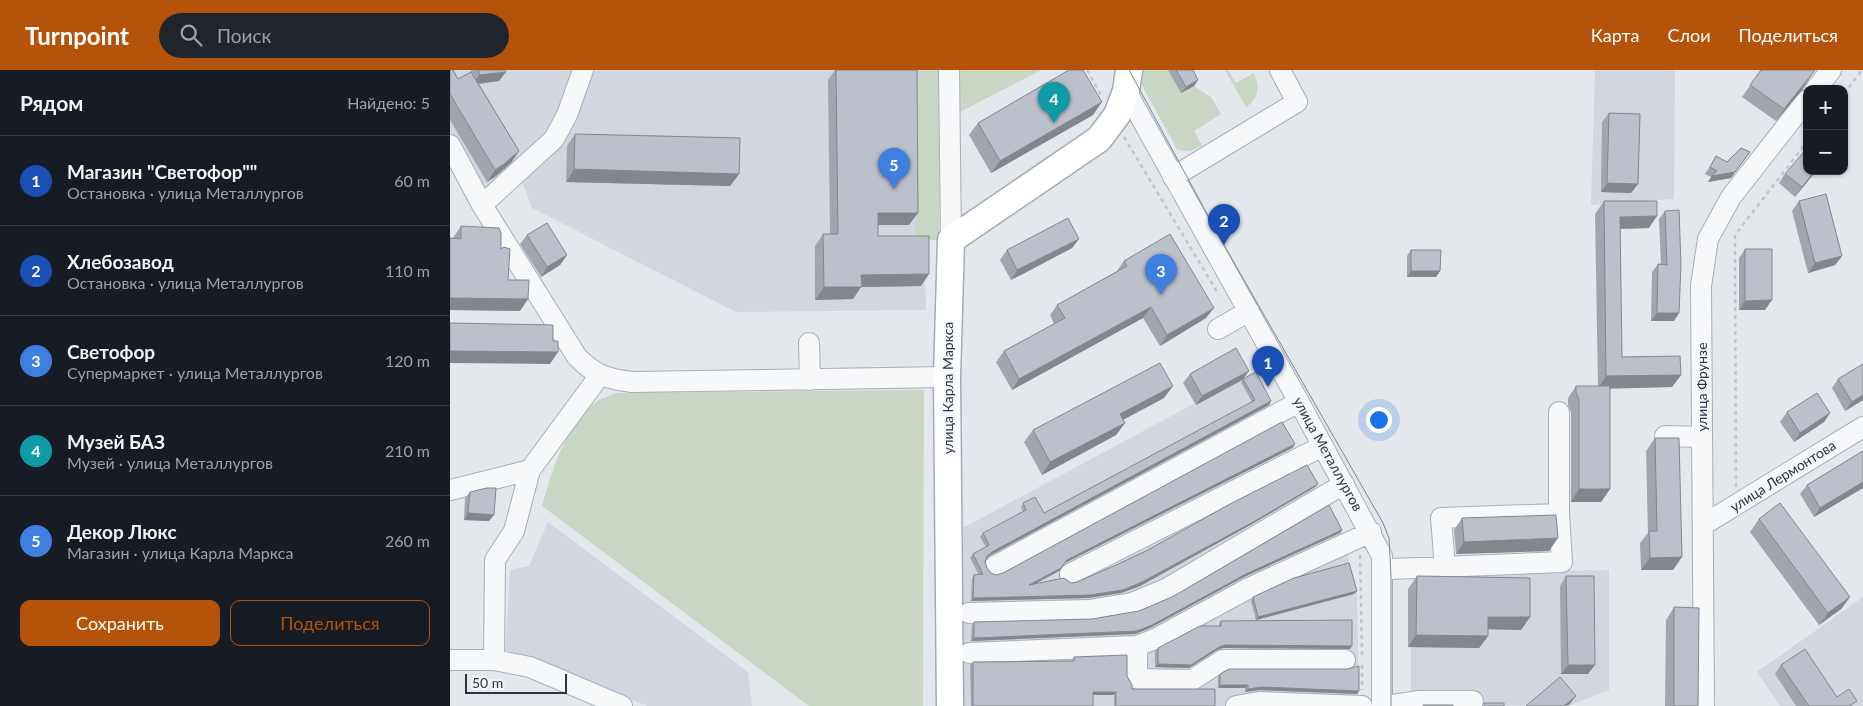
<!DOCTYPE html>
<html lang="ru">
<meta charset="utf-8">
<style>
:root{--surface:#171b24;--page:#20242c;--text:#f1f3f6;--muted:#9ea1a6;--line:#363941;--accent:#b45309}
body{margin:0;font-family:Lato,sans-serif;background:var(--page);color:var(--text)}
.controls{position:absolute;right:15px;top:15px;display:grid;overflow:hidden;border-radius:10px;box-shadow:0 1px 4px #0004}
.controls button{width:45px;height:45px;display:grid;place-items:center;padding:0;border:0;border-bottom:1px solid var(--line);background:var(--surface);color:var(--text);font:25px sans-serif}
.scale{position:absolute;left:15px;bottom:12px;width:102px;box-sizing:border-box;padding-left:5px;border:2px solid #2b3445;border-top:0;font-size:14px;line-height:18px;white-space:nowrap;color:#2b3445;-webkit-text-stroke:4px #f4f6f9;paint-order:stroke}
.you{position:absolute;left:928px;top:349px;width:18px;height:18px;margin:-12px;border:4px solid #fff;border-radius:50%;background:#1a73e8;box-shadow:0 0 0 8px #1a73e833}
.badge{display:grid;place-items:center;width:32px;height:32px;border-radius:50%;background:var(--accent);color:#fff;font-size:16px;font-weight:700}
.pin{position:absolute;translate:-50% -41px;filter:drop-shadow(0 1px 2px #0008)}
.pin::after{content:'';position:absolute;top:26px;width:18px;height:15px;background:inherit;clip-path:polygon(0 0,100% 0,50% 100%)}
.list{margin:0;padding:0;list-style:none}
h2{display:flex;justify-content:space-between;align-items:center;height:65px;margin:0;padding:0 20px;font-size:21px}
h2 small{font-size:16px;font-weight:400;color:var(--muted)}
.list li{display:grid;grid-template-columns:32px 1fr auto;gap:15px;align-items:center;box-sizing:border-box;height:90px;padding:0 20px;border-top:1px solid var(--line)}
.list b{display:block;font-size:19px;white-space:nowrap}
.list p{margin:0;font-size:16px;white-space:nowrap;color:var(--muted)}
.list em{font-size:16px;font-style:normal;color:var(--muted)}
.actions{display:flex;gap:10px;padding:15px 20px}
.actions a{flex:1;padding:11px 0;border:1px solid var(--accent);border-radius:10px;text-align:center;font-size:18px;color:var(--accent)}
.actions .main{background:var(--accent);color:#fff}
.icon{flex:none;width:28px;height:28px;fill:none;stroke:currentColor;stroke-width:2;stroke-linecap:round;stroke-linejoin:round}
.map{position:relative;flex:none;width:1413px;height:636px;overflow:hidden}
header{display:flex;align-items:center;gap:30px;box-sizing:border-box;height:70px;padding:0 25px;background:var(--accent);color:#fff}
header strong{font-size:24px}
nav{display:flex;gap:28px;margin-inline-start:auto;font-size:18px}
.search{width:350px;height:45px;background:var(--page);display:flex;align-items:center;gap:12px;box-sizing:border-box;padding:0 18px;border-radius:28px;color:var(--muted);font-size:19px}
main{display:flex}
aside{flex:1;background:var(--surface)}
.map>svg:first-child{display:block}
</style>
<header>
<strong>Turnpoint</strong>
<div class="search"><svg class="icon" aria-label="search" viewBox="0 0 24 24"><circle cx="10" cy="10" r="6"/><path d="M15 15l6 6"/></svg>Поиск</div>
<nav><a>Карта</a><a>Слои</a><a>Поделиться</a></nav>
</header>
<main>
<aside>
<h2>Рядом<small>Найдено: 5</small></h2>
<ul class="list">
<li><span class="badge" style="background:#1a4fb4">1</span><div><b>Магазин &quot;Светофор&quot;&quot;</b><p>Остановка · улица Металлургов</p></div><em>60 m</em></li>
<li><span class="badge" style="background:#1a4fb4">2</span><div><b>Хлебозавод</b><p>Остановка · улица Металлургов</p></div><em>110 m</em></li>
<li><span class="badge" style="background:#3f7fe0">3</span><div><b>Светофор</b><p>Супермаркет · улица Металлургов</p></div><em>120 m</em></li>
<li><span class="badge" style="background:#0f9aa8">4</span><div><b>Музей БАЗ</b><p>Музей · улица Металлургов</p></div><em>210 m</em></li>
<li><span class="badge" style="background:#3f7fe0">5</span><div><b>Декор Люкс</b><p>Магазин · улица Карла Маркса</p></div><em>260 m</em></li>
</ul>
<div class="actions"><a class="main">Сохранить</a><a>Поделиться</a></div>
</aside>
<div class="map">
<svg width="1413" height="636" viewBox="0 0 1413 636">
<rect width="100%" height="100%" fill="#e4e7ec"/>
<!-- built -->
<path fill="#d2d6de" d="M0,0H466L465,170L474,171L476,240L286,242L82,138L73,114L53,108L33,118L0,61Z
M1145,0H1225L1224,129L1141,135Z
M803,302L892,462L907,523L909,636H512L511,459Z
M98,452L298,602L302,636H198L55,584L60,500L79,496Z
M1159,500V620L1118,636L961,634V577H958V519H974V503Z
M1413,527V636H1330L1307,602Z"/>
<!-- green -->
<path fill="#c9d6c5" d="M466,0H490L489,170H465Z
M505,0H591L504,45Z
M694,0H718L761,27L771,44L744,61L752,75C743,81 737,83 727,79L691,14Z
M775,0H778L786,13L804,3C810,16 809,29 796,37Z
M474,320L473,636H359L92,436C103,399 115,353 149,330C154,327 162,325 167,323Z"/>
<g fill="none" stroke-linecap="round" stroke-linejoin="round">
<!-- minor casing -->
<g stroke="#a9aeb7" stroke-width="22">
<path id="minor" d="M499,0L501,170
M1366,19L1381,0
M676,21L849,332L932,486V636
M0,75L32,135L127,287C145,305 157,309 182,312L497,307
M723,107L847,32L830,0
M32,135L104,69L117,45L133,0
M768,259L799,241
M359,273L360,310
M1109,342V444
M1215,366L1252,367
M0,420L80,400L150,305
M1253,455L1413,357
M545,496L849,332
M932,499H941L1112,492L1109,444L991,448L995,497
M620,504L873,376
M519,543L639,540L682,533L716,519L894,414
M687,576V609L742,610L773,590H895
M519,583L687,576L705,569L799,518L921,462
M0,590H44L80,597L172,636
M44,590L45,490L64,461L80,400
M786,636L809,632L912,636
M936,636L969,631H1023
M1254,636L1251,216L1258,169L1281,127L1357,30"/>
</g>
<!-- major casing -->
<g stroke="#a3abb8" stroke-width="29">
<path id="major" d="M500,636L497,307L501,170L649,69L667,45L676,21L679,0"/>
</g>
<!-- path -->
<path stroke="#c2c5cb" stroke-width="2.5" stroke-dasharray="4 4" stroke-linecap="butt" d="M637,0L652,27
M1394,24L1412,0
M674,67L769,225
M1286,417L1285,165L1357,72
M910,485L912,585
M912,595V620"/>
<!-- minor -->
<use href="#minor" stroke="#f7f8fa" stroke-width="20"/>
<!-- major -->
<use href="#major" stroke="#fff" stroke-width="26"/>
<!-- tram -->
<path stroke="#7d8696" stroke-width="1" d="M679,0L774,175L933,453L939,468L941,506V636"/>
</g>
<!-- wall -->
<path fill="#a1a5ae" d="M0,0L8,9L21,2V0H55L49,11L29,14L69,81L61,93L46,106L37,112L0,50Z
M385,0H467L459,155H428V166L471,216L411,217L403,229L365,230V176L373,164H380L378,10Z
M718,0H743L748,10L744,16L731,23Z
M1311,0H1365L1352,20L1326,51L1292,27Z
M1159,43L1181,123L1151,122L1152,52Z
M643,45L541,103L519,65L528,53Z
M125,64L289,104L280,116L116,112L117,76Z
M1300,82L1281,108L1258,112L1261,107L1255,104L1266,86L1277,92Z
M1357,101H1366L1345,127L1329,113L1335,104Z
M1154,131L1199,158L1170,159L1172,287L1231,305L1222,317L1160,318V419L1151,432H1121V342L1118,335V328L1126,316H1148L1145,144Z
M1349,131L1392,186L1385,195L1358,203L1342,141Z
M1215,141L1224,251H1201L1202,202L1208,194H1211L1209,149Z
M11,156L51,179L58,210L70,241L0,240V168H3Z
M77,165L117,185L110,195L91,207L70,174Z
M629,169L622,178L561,210L550,190L557,180Z
M1295,179L1315,240H1289V188Z
M961,180L990,201L986,207H957V186Z
M674,191L756,248L710,276L693,248L562,320L546,292L554,281L604,254L600,245L607,235L666,202Z
M799,301L792,310L746,335L733,313L740,304Z
M793,309L819,335L539,486L537,488L535,492L537,498L541,503L546,505L553,503L845,374L842,378L615,493L609,501L585,514L621,513L627,512L865,417L802,454L690,516L671,523L638,528L521,531L522,508L524,505H529L520,488L523,484L536,477L530,467L533,463L573,442L571,437L573,433L594,443L802,332L791,312Z
M1388,309L1413,330L1395,341L1382,318Z
M714,328L673,350L675,353L666,365L592,405L574,372L583,360Z
M1337,342L1380,343L1374,352L1344,372L1330,352Z
M1205,368L1223,500H1191L1190,473L1198,463L1196,381Z
M1413,381V418L1364,447L1350,424L1357,415Z
M20,422L39,451L14,450L15,428Z
M1012,448L1099,481L1006,484L1004,460Z
M1309,449L1400,527L1391,539L1369,555L1300,462Z
M890,463L794,507L700,558L685,564L521,571L522,555L524,552L642,549L689,541Z
M967,506L1080,547L1071,560L1038,559V566L1029,578L958,577V519Z
M1116,506L1138,604H1111L1110,516Z
M907,521L904,524L806,550L801,531L803,527Z
M1224,537L1248,636H1215L1216,550Z
M771,551L900,579L773,578L767,580L739,598L705,597V582L708,578L769,556V554Z
M624,587L677,606L682,619L765,636H664V625H643V636H521L520,595L523,592L622,591Z
M1331,595L1387,627L1403,636H1346L1325,604Z
M770,604L907,624L809,620L795,622V618H768V607Z"/>
<!-- shaded-wall -->
<path fill="#83868d" d="M56,2L49,11L23,14L29,5Z
M1360,7L1352,20L1326,51L1334,39Z
M748,10L744,16L731,23L736,17Z
M652,32L643,45L541,103L550,91Z
M69,81L61,93L46,106L37,112L45,100Z
M1300,82L1281,108L1258,112L1262,106Z
M124,99L289,104L280,116L116,112Z
M1365,101H1366L1345,127L1352,117Z
M1157,113L1188,114L1181,123L1151,122Z
M428,143H468L459,155H420Z
M1207,146L1199,158L1161,159L1170,147Z
M629,169L622,178L561,210L567,200Z
M117,185L110,195L91,207L97,197Z
M1392,186L1385,195L1358,203L1365,193Z
M961,201H990L986,207H957Z
M479,204L471,216L411,217L403,229L365,230L374,217L411,205Z
M0,228L78,229L70,241L0,240Z
M1322,230L1315,240H1289L1295,231Z
M701,237L693,248L562,320L569,309Z
M764,238L756,248L710,276L717,265Z
M1207,243H1229L1224,251H1201Z
M0,281L108,282L100,294L0,293Z
M799,301L792,310L746,335L752,326Z
M1231,305L1222,317L1148,319L1156,306Z
M723,316L714,328L661,356L670,344Z
M1413,325V330L1395,341L1402,332Z
M821,331L819,335L539,486L535,489L542,482Z
M1380,343L1374,352L1344,372L1350,363Z
M675,353L666,365L592,405L600,392Z
M845,374L842,378L615,493L617,490Z
M1413,412V418L1364,447L1370,438Z
M868,414L865,417L802,454L690,516L671,523L638,528L521,531L523,528L640,525Z
M1129,419H1160L1151,432H1121Z
M18,443L44,445L39,451L14,450Z
M892,460L890,463L794,507L700,558L685,564L521,571L524,568L687,561L796,504Z
M1108,468L1099,481L1006,484L1014,472Z
M1232,487L1223,500H1191L1200,488Z
M611,498L609,501L577,518L579,515Z
M907,521L904,524L806,550L808,547Z
M1400,527L1391,539L1369,555L1378,543Z
M1038,547H1080L1071,560L1029,559Z
M966,565L1038,566L1029,578L958,577Z
M775,575L902,576L900,579L773,578L767,580L739,598L705,597L708,594Z
M1118,595H1145L1138,604H1111Z
M770,615H798L795,618H768Z
M812,617L909,621L907,624L809,620L795,622L798,619Z
M643,622H666L664,625H641Z
M1126,626L1119,635L1114,636Z"/>
<!-- building -->
<path fill="#bbc0ca" stroke="#83868d" d="M0,0H3L8,9L21,2L69,81L54,94L45,100L0,24Z
M29,0H55L56,2L29,5Z
M386,0H467L468,143H428V166H479V204L411,205L412,217H374L373,164H388Z
M619,0H633L652,32L550,91L528,53Z
M726,0H743L748,10L736,17Z
M1311,0H1365L1334,39L1300,15Z
M1159,43L1190,44L1188,114L1157,113Z
M125,64L290,68L289,104L124,99Z
M1291,78L1300,82L1285,102L1262,106L1267,101L1260,97L1266,86L1277,92Z
M1357,78V101H1365L1352,117L1335,104Z
M1376,124L1392,186L1365,193L1349,131Z
M1154,131H1207V146L1170,147L1172,287L1230,286L1231,305L1156,306Z
M1229,140L1231,194L1229,243H1207L1208,194L1217,195L1215,141Z
M618,148L629,169L567,200L557,180Z
M97,153L117,185L97,197L77,165Z
M11,156L49,158L51,163V179L54,177L60,179L58,210H79L78,229L0,228V168L11,169Z
M720,164L764,238L717,265L701,237L569,309L554,281L615,248L607,235L677,196L674,191Z
M1295,179H1322V230L1295,231Z
M961,180H991L990,201H961Z
M0,253L103,255V271H108V282L0,281Z
M786,278L799,301L752,326L740,304Z
M710,293L723,316L670,344L675,353L600,392L583,360Z
M1413,294V325L1402,332L1388,309Z
M806,302L821,331L542,482L537,486L535,492L537,498L541,503L546,505L553,503L832,352L845,374L617,490L611,498L579,515L614,508L621,513L627,512L666,495L698,480L780,434L857,395L868,414L805,451L692,512L673,520L640,525L523,528L524,505L533,504L523,484L539,475L533,463L576,440L573,433L585,427L594,443L805,330L793,309Z
M1126,316H1160V419H1129V330L1126,322Z
M1367,323L1380,343L1350,363L1337,342Z
M1205,368H1229L1232,487L1200,488L1199,461H1207Z
M1413,381V412L1370,438L1357,415Z
M37,418H46L44,445L18,443L20,422Z
M1330,433L1400,527L1378,543L1309,449Z
M879,435L892,460L796,504L702,555L687,561L524,568V552L642,549L689,541L724,526Z
M1106,445L1108,468L1014,472L1012,448Z
M899,493L907,521L808,547L803,527L844,508Z
M967,506L1080,508V547H1038V566L966,565Z
M1116,506H1144L1145,595H1118Z
M1224,537L1249,538L1248,636H1224Z
M902,550V576L775,575L769,577L741,595L708,594V578L750,556H771V551Z
M1355,579L1387,627L1399,619L1407,631L1399,636H1359L1331,595Z
M677,585V606L682,615V619H765V636H666V622H643V636H523V592L624,591V587Z
M909,596V621L812,617L798,619V615H770V604L779,599H897Z
M1110,607L1126,626L1114,636H1076Z
M1034,633H1054V636H1034Z
M973,635H1003V636H973Z"/>
<g text-anchor="middle" stroke-width="4" stroke-linejoin="round" paint-order="stroke">
<!-- street labels -->
<g font-size="14" fill="#2b3445" stroke="#f4f6f9">
<text transform="translate(1252 317) rotate(-90)" y="5">улица Фрунзе</text>
<text transform="translate(498 318) rotate(-90)" y="5">улица Карла Маркса</text>
<text transform="translate(878 384) rotate(61)" y="5">улица Металлургов</text>
<text transform="translate(1333 406) rotate(-32)" y="5">улица Лермонтова</text>
</g>
</g>
</svg>
<div class="controls">
<button>+</button>
<button>−</button>
</div>
<div class="scale">50 m</div>
<div class="you"></div>
<div class="pin badge" style="left:818px;top:317px;background:#1a4fb4">1</div>
<div class="pin badge" style="left:774px;top:175px;background:#1a4fb4">2</div>
<div class="pin badge" style="left:711px;top:225px;background:#3f7fe0">3</div>
<div class="pin badge" style="left:604px;top:53px;background:#0f9aa8">4</div>
<div class="pin badge" style="left:444px;top:119px;background:#3f7fe0">5</div>
</div>
</main>
